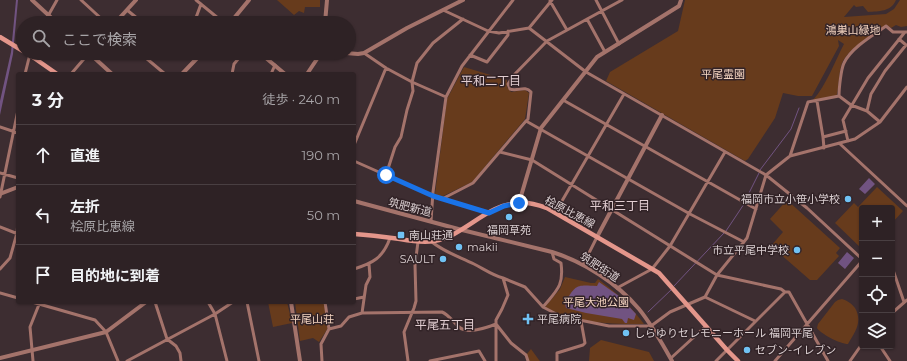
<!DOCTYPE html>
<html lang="ja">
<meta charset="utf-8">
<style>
:root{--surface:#2e2225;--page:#362a2d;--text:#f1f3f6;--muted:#a7a4a7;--line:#493f42}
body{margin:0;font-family:Montserrat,"Noto Sans JP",sans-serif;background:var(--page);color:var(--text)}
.controls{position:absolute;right:12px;bottom:12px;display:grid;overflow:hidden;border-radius:4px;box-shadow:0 1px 3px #0004}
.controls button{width:36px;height:36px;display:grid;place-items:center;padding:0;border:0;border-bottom:1px solid var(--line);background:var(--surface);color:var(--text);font:20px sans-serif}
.stop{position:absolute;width:12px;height:12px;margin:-9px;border:3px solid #1a73e8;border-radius:50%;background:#fff}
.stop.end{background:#1a73e8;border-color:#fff;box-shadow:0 1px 4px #0008}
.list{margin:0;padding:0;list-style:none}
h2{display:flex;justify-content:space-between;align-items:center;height:52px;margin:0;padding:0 16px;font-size:17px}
h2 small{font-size:13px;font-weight:400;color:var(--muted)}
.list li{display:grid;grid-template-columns:26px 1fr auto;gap:12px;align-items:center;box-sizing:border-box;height:60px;padding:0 16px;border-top:1px solid var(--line)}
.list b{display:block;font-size:15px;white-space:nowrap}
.list p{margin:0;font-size:13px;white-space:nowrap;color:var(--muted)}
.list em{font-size:13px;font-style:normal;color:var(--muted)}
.icon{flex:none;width:22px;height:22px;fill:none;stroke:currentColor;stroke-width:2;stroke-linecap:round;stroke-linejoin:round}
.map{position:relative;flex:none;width:907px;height:361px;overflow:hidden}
.search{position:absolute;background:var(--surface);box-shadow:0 1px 3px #0004;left:16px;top:16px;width:340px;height:44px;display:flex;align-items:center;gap:10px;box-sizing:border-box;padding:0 14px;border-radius:22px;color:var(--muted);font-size:15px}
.panel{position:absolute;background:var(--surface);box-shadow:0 1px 3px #0004;left:16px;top:72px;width:340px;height:232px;border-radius:4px}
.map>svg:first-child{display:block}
</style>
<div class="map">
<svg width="907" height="361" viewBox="0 0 907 361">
<rect width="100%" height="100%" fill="#3d2d31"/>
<!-- green -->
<path fill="#673b1c" d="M277,0H320V7H305L304,13L299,11L294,15Z
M685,0H896C891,12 879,11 868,12L863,6L856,7L854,5L844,17L886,14L894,9L900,0H907V26L901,27L896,25L891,28L887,25C873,34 849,48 842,63C839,70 839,86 837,94L836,96L813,100C826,86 835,61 844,44L838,40L839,46L812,96H798L783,93L775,118L748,159L745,161L606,81L610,72L678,31Z
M464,67L507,80V87L511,92L525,90L529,93L525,119L472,182L441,197L435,194L447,99Z
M877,187L903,211L892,223V208H862V249L835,223L854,203L858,207Z
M787,200L840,248L836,253L839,256L817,280H810L771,246L783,232L770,219Z
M565,277L591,283H595L598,279C618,294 629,304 644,324C610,324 576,324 545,307L560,289Z
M842,299C848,301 851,303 855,308C863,322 855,332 848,344C840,344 821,334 817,328L818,324L835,302L838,300Z
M268,302H287L292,323L273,327Z
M295,302H324L328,328L319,342L313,338L300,341Z
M601,340L649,352L654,361H589L590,348Z
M531,349L539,360L540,361H529L526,355Z"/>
<!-- water -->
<path fill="#715381" d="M16,0H18L13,54L0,115V101L11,52Z
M869,178L875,184L865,194L859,189Z
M847,252L854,258L845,269L838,263Z
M599,282L619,296L636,314L634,320L628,318L627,323H625L622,319L586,313L566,308L565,303C576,284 576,285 597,286Z"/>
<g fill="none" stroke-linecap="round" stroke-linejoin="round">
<!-- stream -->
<path stroke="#715381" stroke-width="1" d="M760,170L791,129L799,108
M745,201L759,173
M726,231L744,204
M674,286L724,233
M648,312L672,289"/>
<!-- minor -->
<path stroke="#a4736b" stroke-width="3" d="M81,0L106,23
M196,0L224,23
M596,0L619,44
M550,1L567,30
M127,10L143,23
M443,10L488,31L499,33L529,28L586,72L766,175L807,208L862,259
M587,19L605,52
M44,23L57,0
M194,23L201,4
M529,28L552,0
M140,53L165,74
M364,53L386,68L412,82L413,91L407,110L401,137L395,147L386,175
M470,55L487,62L508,35V31
M25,74L30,54
M71,74L89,53
M232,74L234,64L243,53
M271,74L275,65
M839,96L851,105L867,111L880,122
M446,97L412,82L417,63L433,43L463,19
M563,100L756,209
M817,101L823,137L824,148
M867,111L871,94L885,71L906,45L899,39
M526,121L690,214L744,242
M0,127L18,133
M823,137L846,131
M848,141L843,120L868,78L905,32
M839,143L907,206
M354,145L386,68
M500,152L532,160L717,275L781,289L785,292
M790,156L808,102L839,96C839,89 841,69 844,63C851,48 873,35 886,26L893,32H907
M354,161L433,196L442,199L473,183L526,121L528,119L531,92C525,85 517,92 510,89L508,84L514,75L547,41L622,0
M0,173L18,178
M0,197L18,110
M443,199L489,213
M555,213L624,94
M431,221L433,192L446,97L462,66L513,0
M0,227L18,234
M432,242C444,252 460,257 474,264C484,269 492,275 503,278
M583,265L597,237
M892,267L904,302
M0,269L10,258L17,233L18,221
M354,269C373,263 383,258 390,238
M617,288L652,269L670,246L725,152
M0,293L18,298
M705,297L755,321
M354,299L364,297
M32,302L95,320L106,332L118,361
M155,302L167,339L176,346L180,353L181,361
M208,302L215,314L227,361
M247,302L259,361
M543,307C557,290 564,286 561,263L554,259L552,252
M362,313L442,312C449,315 453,322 459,327C467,334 486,328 496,324L511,343L526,355L528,361
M892,313L907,300
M329,329L341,326L349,317L362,313L366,285L370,277L369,264
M880,346L890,361
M671,358L706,326
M33,361L30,327L40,302
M127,361L215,314L233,302
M322,361L321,344L329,329L325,302
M408,361L404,332L414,308L416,301L415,265L418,242
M430,361L479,351L485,361
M496,361V320L502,309L508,295L503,278L525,287L543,307L560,316L609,326H651L670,312L705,297L717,275L747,238L766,175L790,156L855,139L880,122L907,87
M557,361V353L583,345L585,343L581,321
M716,361L785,292H789L828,361
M775,361L862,261
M850,361L862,344"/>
<!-- tertiary -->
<path stroke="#a4736b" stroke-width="4" d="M32,0L57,23
M115,23L136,0
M230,23L249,0
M325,23L327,0
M89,53L112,74
M260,53L285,74
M346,53L358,54L364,53L407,28L463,0
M182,74L202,53
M307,74L321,53
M0,194L18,187
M354,201L462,230L552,252C584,262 617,283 639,309C652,325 662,343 672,361
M519,203L541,128L597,57L679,6L681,0
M597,237L662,115
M291,302L300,361
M0,358L106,332L146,302"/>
<!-- secondary -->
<path stroke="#e4968b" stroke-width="4.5" d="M0,37L23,51
M27,53L57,74
M354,234C369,235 385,237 400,239C411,241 423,243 434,241C465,236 487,203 520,203C529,202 538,205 547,208L659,273L727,350L738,361"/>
</g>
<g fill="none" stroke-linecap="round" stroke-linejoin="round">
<!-- route -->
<path stroke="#1a73e8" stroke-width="5" d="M386,175L433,196L489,213L504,206L519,203"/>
</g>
<!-- markers -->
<g fill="#70c2f4" stroke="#322327" stroke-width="1.5">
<circle cx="848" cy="199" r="4"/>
<circle cx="509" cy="217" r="4"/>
<rect x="397" y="231" width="8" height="8" rx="2"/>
<circle cx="459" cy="247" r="4"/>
<circle cx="797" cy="250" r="4"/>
<circle cx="443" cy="259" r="4"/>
<path d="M526 313h4v4h4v4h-4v4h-4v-4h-4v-4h4z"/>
<circle cx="626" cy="333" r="4"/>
<circle cx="747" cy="350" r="4"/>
</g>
<g text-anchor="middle" stroke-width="3" stroke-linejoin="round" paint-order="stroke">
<!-- park labels -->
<g font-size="11" fill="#f4d4c0" stroke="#322327">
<text x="853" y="34">鴻巣山緑地</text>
<text x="723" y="78">平尾霊園</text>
<text x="596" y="306">平尾大池公園</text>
<text x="312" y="323">平尾山荘</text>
</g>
<!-- poi labels -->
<g font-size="11" fill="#dacfd1" stroke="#322327" text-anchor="start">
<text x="840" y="203" text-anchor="end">福岡市立小笹小学校</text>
<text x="509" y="234" text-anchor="middle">福岡草苑</text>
<text x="409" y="239">南山荘通</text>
<text x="467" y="251">makii</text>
<text x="789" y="254" text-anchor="end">市立平尾中学校</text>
<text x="435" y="263" text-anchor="end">SAULT</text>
<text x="537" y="323">平尾病院</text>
<text x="634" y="337">しらゆりセレモニーホール 福岡平尾</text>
<text x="755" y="354">セブン-イレブン</text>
</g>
<!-- street labels -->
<g font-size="11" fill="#dacfd1" stroke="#322327">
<text transform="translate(410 207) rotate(14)" y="4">筑肥新道</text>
<text transform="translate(570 212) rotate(28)" y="4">桧原比恵線</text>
<text transform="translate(600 267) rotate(33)" y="4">筑肥街道</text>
</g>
<!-- neighbourhood labels -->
<g font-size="12" fill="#e1cdd1" stroke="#322327">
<text x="491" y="85">平和二丁目</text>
<text x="620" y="210">平和三丁目</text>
<text x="445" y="329">平尾五丁目</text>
</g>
</g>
</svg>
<div class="controls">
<button>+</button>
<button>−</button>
<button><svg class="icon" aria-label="locate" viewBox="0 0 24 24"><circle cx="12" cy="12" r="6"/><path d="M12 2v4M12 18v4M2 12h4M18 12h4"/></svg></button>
<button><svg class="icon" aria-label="layers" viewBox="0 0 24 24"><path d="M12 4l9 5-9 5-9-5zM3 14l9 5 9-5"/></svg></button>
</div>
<div class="stop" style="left:386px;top:175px"></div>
<div class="stop end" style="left:519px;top:203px"></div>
<div class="search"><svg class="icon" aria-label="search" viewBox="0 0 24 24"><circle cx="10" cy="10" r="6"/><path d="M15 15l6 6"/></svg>ここで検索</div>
<section class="panel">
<h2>3 分<small>徒歩 · 240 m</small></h2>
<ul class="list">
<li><svg class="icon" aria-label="ahead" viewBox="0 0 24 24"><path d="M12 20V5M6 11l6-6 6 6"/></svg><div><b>直進</b></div><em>190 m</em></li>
<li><svg class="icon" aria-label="left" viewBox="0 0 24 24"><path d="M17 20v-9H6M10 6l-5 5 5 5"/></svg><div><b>左折</b><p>桧原比恵線</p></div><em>50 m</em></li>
<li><svg class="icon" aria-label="arrive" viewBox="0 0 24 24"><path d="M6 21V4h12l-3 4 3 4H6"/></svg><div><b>目的地に到着</b></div></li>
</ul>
</section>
</div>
